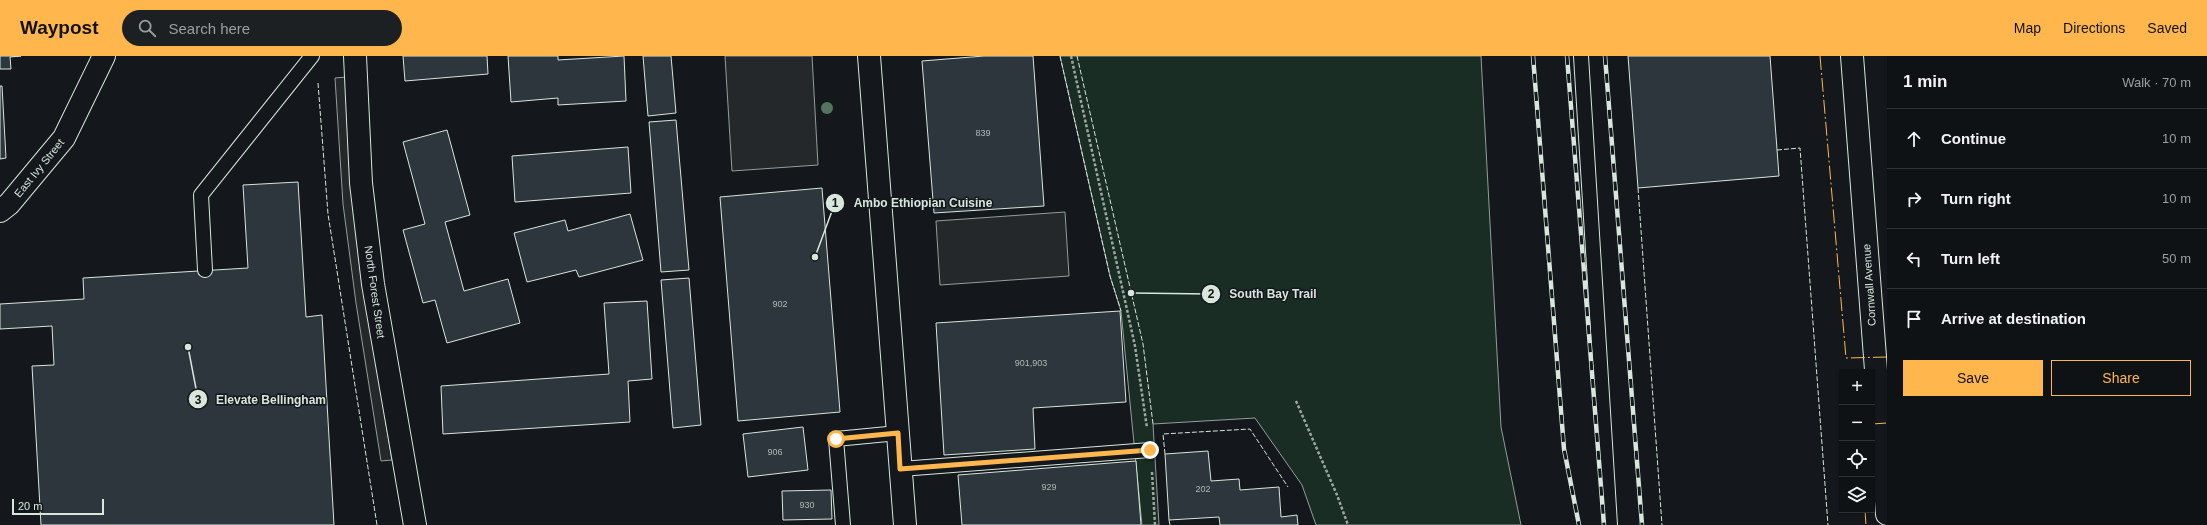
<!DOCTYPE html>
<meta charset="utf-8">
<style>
:root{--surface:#0f1215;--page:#1d2022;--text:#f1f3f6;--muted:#9b9ea0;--line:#2f3234;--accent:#ffb74d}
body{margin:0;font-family:Arial,sans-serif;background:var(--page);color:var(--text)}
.controls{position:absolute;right:12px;bottom:12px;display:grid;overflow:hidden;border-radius:0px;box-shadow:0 1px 3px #0004}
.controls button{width:36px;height:36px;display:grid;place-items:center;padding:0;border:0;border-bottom:1px solid var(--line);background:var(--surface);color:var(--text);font:20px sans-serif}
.scale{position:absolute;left:12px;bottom:10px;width:92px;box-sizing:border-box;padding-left:4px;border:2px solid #d8e6dc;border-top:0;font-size:11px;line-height:14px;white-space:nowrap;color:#d8e6dc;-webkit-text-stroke:3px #14181c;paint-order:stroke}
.stop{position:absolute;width:12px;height:12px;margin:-9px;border:3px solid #ffb74d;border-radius:50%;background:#fff}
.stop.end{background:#ffb74d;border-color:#fff;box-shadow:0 1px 4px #0008}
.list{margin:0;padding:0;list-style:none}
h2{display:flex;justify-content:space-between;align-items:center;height:52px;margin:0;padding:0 16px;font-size:17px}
h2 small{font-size:13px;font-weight:400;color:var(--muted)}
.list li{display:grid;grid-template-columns:26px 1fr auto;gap:12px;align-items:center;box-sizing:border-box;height:60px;padding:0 16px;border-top:1px solid var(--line)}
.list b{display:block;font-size:15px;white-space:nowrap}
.list em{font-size:13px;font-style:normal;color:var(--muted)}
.actions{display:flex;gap:8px;padding:12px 16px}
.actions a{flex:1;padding:9px 0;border:1px solid var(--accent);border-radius:0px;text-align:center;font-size:14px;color:var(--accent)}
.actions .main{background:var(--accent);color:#111}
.icon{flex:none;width:22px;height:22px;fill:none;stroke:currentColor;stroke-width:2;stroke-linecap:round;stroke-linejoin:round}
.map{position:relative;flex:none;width:1887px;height:469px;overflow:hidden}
header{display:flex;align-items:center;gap:24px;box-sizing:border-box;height:56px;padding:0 20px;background:var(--accent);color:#111}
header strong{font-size:19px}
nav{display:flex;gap:22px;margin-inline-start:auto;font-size:14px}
.search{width:280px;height:36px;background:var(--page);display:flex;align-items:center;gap:10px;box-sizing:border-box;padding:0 14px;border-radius:22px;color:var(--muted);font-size:15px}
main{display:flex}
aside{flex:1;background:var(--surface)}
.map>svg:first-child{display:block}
</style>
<header>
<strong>Waypost</strong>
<div class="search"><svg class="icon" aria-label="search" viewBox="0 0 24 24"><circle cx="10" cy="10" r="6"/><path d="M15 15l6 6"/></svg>Search here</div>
<nav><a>Map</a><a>Directions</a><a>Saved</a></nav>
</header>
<main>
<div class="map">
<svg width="1887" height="469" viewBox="0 0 1887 469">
<rect width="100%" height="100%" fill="#14181c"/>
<!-- green -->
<path fill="#1a2d24" stroke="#939e99" d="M1060,0H1481L1501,371L1521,469H1316L1302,429L1255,362L1153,368L1159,469H1142L1121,255L1110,220Z"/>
<!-- parking -->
<path fill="#24282b" stroke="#939e99" d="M725,0H812L818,109L732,115Z
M346,21L348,86L354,148L366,246L392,404L381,405L356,247L343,148L335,22Z
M1065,156L1069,220L940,229L936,165Z"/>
<!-- building -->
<path fill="#2c363c" stroke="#d8e6dc" d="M0,0H21L10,1L11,13H0Z
M403,0H487L488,18L405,25Z
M508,0H558V4L624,0L626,45L558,49V42L511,46Z
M643,0H671L676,57L648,60Z
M984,0H1033L1044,150L934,157L922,5Z
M1628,0H1770L1779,120L1638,132Z
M0,30H2L6,102L0,103Z
M676,64L689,214L661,216L649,66Z
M447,74L470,159L445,166L464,235L508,223L520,267L447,287L435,244L423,247L403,174L425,168L403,86Z
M628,91L631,137L515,146L512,100Z
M298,126L306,261L322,259L334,469H41L32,310L54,309L52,270L0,273V248L84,243L83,222L248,212L243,129Z
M822,132L840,356L738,365L720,141Z
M630,158L643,204L579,221L576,214L527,226L514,177L565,164L568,175Z
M689,222L701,369L673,372L661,224Z
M647,245L652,323L628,325L630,366L443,378L441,330L609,318L604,247Z
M1120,255L1126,346L1033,352L1035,393L944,399L936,267Z
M803,371L808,414L748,421L743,378Z
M1208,395L1211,425L1239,423L1240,434L1279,431L1281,461L1297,459L1298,469H1220L1219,461L1169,464L1165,398Z
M1136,405L1141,469H962L958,419Z
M831,434L832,463L783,464L782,435Z"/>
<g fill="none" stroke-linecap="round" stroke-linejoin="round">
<!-- lane casing -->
<g stroke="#d8e6dc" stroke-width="16">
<path id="lane" d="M1581,0L1610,469
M205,214L201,139L312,0
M901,413L1150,394
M843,469L836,383L898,377"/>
</g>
<!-- street casing -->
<g stroke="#d8e6dc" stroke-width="24">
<path id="street" d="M0,155L9,148L64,82L104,0"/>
</g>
<!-- secondary casing -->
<g stroke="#d8e6dc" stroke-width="24">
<path id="secondary" d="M355,0L361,127L373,228L415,469
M869,0L905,469
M1852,0L1887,458"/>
</g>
<!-- path -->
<path stroke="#9da8a2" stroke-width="2.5" stroke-dasharray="3 2" stroke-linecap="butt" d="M1071,0L1135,290L1147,372
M1296,345L1337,439L1348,469
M1152,416L1155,469"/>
<!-- lane -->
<use href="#lane" stroke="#14181c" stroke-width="14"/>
<!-- street -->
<use href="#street" stroke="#14181c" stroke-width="22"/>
<!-- secondary -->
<use href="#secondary" stroke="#14181c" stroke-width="22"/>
<!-- rail casing -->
<g stroke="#d8e6dc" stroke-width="4.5">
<path id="rail" d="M1533,0L1564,393L1579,469
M1567,0L1604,469
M1605,0L1642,469"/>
</g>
<!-- rail -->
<use href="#rail" stroke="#14181c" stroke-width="3" stroke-dasharray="9" stroke-linecap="butt"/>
<!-- fence -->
<path stroke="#d8e6dc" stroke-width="1" stroke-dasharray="5 2" stroke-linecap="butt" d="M1060,0L1110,220L1121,255
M1077,0L1143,288L1153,368
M318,27L328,158L377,469
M1777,94L1800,92L1828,469
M1638,132L1662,469
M1165,398L1163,378L1250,373L1288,431
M1169,464L1170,469"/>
<!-- power -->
<path stroke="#ffb74d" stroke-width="1" stroke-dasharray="14 3 2 3" stroke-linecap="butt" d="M1820,0L1846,302L1887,301
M1872,368L1887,367
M1865,454L1866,469"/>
</g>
<!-- trees -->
<circle fill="#55745f" cx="827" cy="52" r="6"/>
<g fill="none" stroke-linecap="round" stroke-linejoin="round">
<!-- route -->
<path stroke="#ffb74d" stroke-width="5" d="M836,383L898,377L900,413L1150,394"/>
</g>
<g text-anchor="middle" stroke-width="3" stroke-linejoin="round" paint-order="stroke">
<!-- number labels -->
<g font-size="9" fill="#adbab4">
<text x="983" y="80">839</text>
<text x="780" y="251">902</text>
<text x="1031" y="310">901,903</text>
<text x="775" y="399">906</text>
<text x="1049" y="434">929</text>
<text x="1203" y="436">202</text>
<text x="807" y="452">930</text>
</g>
<!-- street labels -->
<g font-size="11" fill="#d8e6dc" stroke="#14181c">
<text transform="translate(39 112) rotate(-51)" y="4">East Ivy Street</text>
<text transform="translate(1869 229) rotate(-94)" y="4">Cornwall Avenue</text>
<text transform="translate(375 236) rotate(82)" y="4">North Forest Street</text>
</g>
</g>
<!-- callouts -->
<path fill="none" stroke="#d8e6dc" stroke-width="1.5" d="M815 201L835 147M1131 237L1211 238M188 291L198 343"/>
<g fill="#d8e6dc" stroke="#14181c" stroke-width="1.5">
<circle cx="815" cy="201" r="4"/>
<circle cx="1131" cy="237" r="4"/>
<circle cx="188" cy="291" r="4"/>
<circle cx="835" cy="147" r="10"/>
<circle cx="1211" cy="238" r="10"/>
<circle cx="198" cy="343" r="10"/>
</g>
<g font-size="12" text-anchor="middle" font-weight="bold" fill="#111">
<text x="835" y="151">1</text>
<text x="1211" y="242">2</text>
<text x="198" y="348">3</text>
</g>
<g font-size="12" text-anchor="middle" font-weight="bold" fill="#d8e6dc" stroke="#14181c" stroke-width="3" stroke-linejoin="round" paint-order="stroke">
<text x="923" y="151">Ambo Ethiopian Cuisine</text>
<text x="1273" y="242">South Bay Trail</text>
<text x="271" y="348">Elevate Bellingham</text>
</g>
</svg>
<div class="controls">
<button>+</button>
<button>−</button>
<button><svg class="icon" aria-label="locate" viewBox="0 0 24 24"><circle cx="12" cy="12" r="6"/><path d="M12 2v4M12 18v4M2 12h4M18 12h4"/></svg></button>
<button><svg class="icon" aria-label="layers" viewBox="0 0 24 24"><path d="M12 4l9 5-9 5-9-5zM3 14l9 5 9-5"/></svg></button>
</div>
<div class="scale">20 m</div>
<div class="stop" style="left:836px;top:383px"></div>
<div class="stop end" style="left:1150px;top:394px"></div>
</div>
<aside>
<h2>1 min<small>Walk · 70 m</small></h2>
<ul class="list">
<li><svg class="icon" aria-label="ahead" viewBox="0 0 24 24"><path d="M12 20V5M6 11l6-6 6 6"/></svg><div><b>Continue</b></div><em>10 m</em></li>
<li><svg class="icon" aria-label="right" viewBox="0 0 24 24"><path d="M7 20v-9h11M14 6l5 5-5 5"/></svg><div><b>Turn right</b></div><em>10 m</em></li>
<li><svg class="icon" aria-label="left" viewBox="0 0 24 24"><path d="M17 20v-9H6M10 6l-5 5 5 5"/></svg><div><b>Turn left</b></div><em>50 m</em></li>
<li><svg class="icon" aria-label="arrive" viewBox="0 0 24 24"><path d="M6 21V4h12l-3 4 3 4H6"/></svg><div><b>Arrive at destination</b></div></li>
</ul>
<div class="actions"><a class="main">Save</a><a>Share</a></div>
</aside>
</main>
